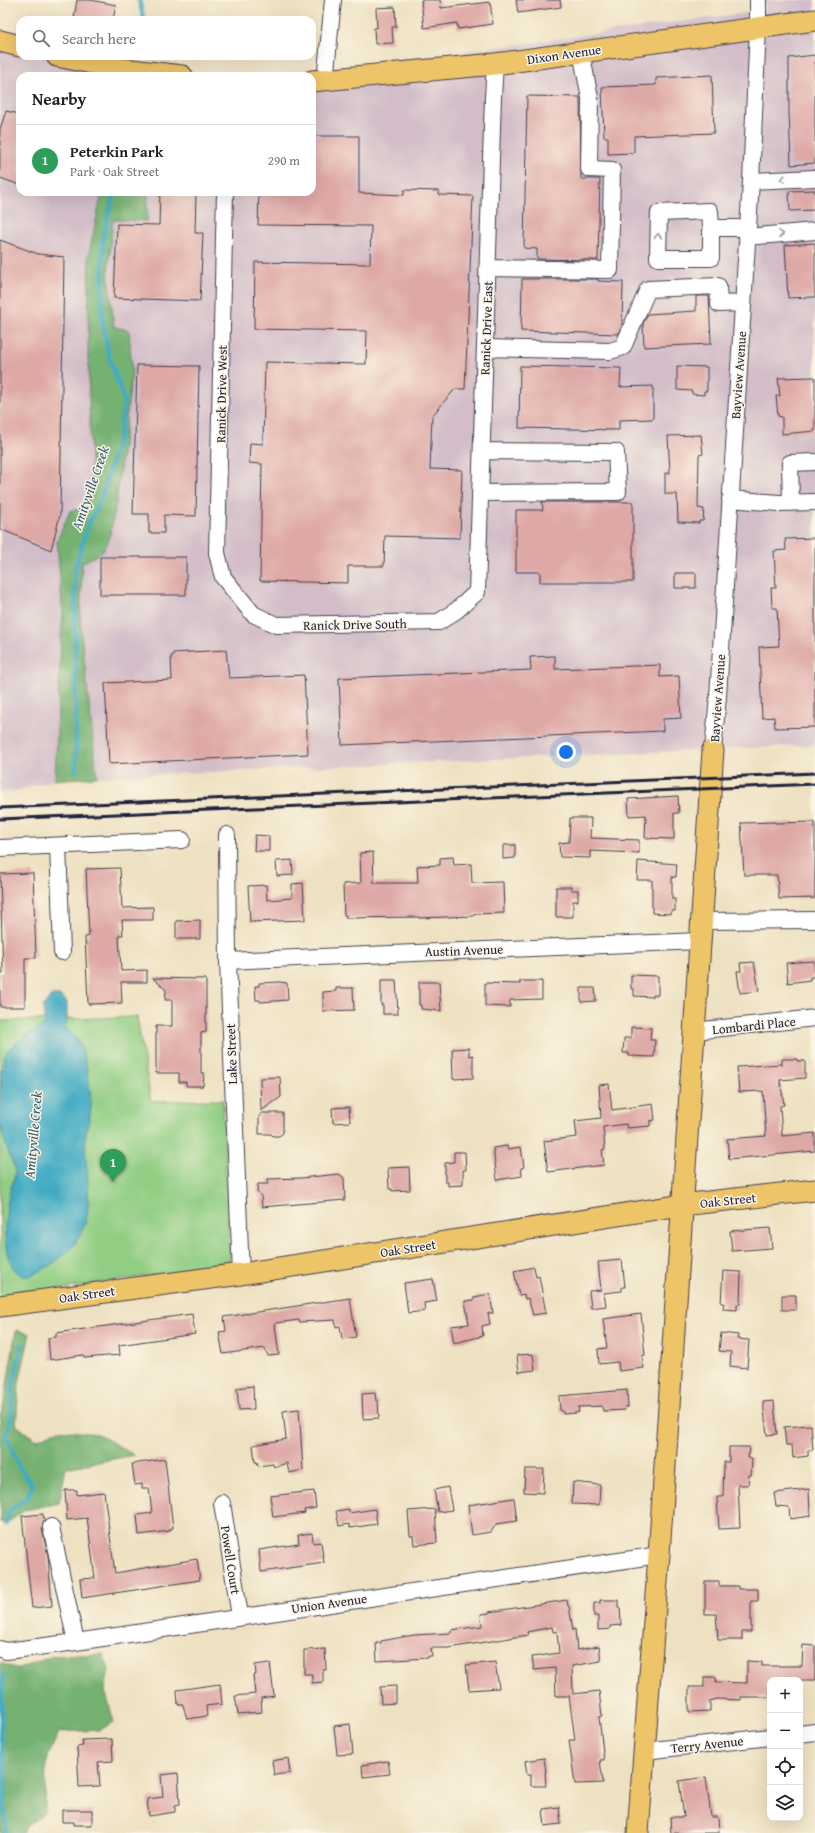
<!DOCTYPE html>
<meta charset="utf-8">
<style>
:root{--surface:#fff;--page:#f6f6f6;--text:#222;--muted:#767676;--line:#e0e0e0;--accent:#0b8043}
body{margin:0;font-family:"Gentium Book Plus",serif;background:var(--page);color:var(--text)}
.controls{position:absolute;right:12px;bottom:12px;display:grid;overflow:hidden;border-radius:8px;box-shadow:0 4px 16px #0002}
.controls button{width:36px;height:36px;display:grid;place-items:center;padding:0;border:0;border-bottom:1px solid var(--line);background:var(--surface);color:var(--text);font:20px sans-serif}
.you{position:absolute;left:566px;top:752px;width:14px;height:14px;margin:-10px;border:3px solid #fff;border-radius:50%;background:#1a73e8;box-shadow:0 0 0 6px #1a73e833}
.badge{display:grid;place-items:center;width:26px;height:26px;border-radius:50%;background:var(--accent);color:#fff;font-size:13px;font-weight:700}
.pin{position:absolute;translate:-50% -33px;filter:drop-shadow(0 1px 2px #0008)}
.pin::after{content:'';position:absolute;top:21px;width:14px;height:12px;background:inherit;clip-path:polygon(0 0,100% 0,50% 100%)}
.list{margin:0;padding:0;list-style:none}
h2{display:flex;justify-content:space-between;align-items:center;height:52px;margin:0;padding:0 16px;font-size:17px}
h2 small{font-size:13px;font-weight:400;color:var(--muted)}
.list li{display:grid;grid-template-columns:26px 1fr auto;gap:12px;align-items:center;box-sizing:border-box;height:72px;padding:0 16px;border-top:1px solid var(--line)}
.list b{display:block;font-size:15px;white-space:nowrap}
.list p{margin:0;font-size:13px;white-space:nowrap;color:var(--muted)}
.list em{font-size:13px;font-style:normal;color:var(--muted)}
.icon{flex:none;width:22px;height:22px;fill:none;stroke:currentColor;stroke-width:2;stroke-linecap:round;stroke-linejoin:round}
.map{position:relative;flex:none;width:815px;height:1833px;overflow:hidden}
.search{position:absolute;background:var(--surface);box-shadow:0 4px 16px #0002;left:16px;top:16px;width:300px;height:44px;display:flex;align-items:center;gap:10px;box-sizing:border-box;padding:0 14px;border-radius:12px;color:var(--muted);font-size:15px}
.panel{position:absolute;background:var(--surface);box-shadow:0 4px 16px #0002;left:16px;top:72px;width:300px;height:124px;border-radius:12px}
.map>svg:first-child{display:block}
</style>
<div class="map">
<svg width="815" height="1833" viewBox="0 0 815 1833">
<rect width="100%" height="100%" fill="#fcf5e5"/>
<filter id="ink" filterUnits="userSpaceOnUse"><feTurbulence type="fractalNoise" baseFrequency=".025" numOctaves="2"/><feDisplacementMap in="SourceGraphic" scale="8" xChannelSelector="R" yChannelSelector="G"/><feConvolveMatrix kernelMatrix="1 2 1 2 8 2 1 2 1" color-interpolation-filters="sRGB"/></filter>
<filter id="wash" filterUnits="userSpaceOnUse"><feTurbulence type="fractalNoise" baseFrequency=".012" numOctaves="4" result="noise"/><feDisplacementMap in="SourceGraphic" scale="16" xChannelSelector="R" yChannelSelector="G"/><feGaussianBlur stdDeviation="0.9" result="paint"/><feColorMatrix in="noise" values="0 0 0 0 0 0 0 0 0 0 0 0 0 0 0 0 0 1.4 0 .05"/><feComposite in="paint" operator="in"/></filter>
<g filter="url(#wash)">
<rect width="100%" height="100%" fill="#eee1c1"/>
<!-- industrial -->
<path fill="#d2bdc8" d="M765,0H815V745L97,777L80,622L82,563L102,552L109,540L116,503L129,330L114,327L108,271L113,220L147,221L148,192H312V76H288L766,10Z
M0,50L20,56H47L204,76H20V192H102L89,254L88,357L92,494L57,541L63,616L61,637L55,780L11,792H0Z"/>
<!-- green -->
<path fill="#91ce83" stroke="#5a785f" d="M137,1017L151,1101L223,1100L230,1264L0,1298V1021Z"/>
<!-- forest -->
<path fill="#74b171" stroke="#4b6a56" d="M102,192H148L147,221L113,220L108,271L114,327L129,330L132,372L116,503L109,540L102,552L82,563L80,622L97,777L55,780L61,637L63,616L57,541L70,511L83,508L92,494L88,357L89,254Z
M16,1330L30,1334L19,1383L16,1425L36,1440L59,1430L98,1434L134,1455L66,1468L59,1503L25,1510L6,1524L0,1522V1414L3,1409Z
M103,1654L109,1669L105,1691L114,1722L100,1730L59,1732L46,1761L45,1812L24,1829L23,1833H0V1663L19,1669L53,1656Z"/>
<!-- water -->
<path fill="#43abc3" stroke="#32667f" d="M51,996H60L67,1002V1024L64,1028C68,1031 73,1034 76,1038C85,1047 92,1094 91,1108C90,1120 85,1132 85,1143C88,1201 102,1238 40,1271C29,1277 24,1280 14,1269C0,1248 5,1215 10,1191C11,1185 15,1179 15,1173C15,1165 9,1156 7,1148C4,1139 1,1130 0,1121C0,1105 0,1066 6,1053C12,1042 35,1032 45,1024L43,1006Z"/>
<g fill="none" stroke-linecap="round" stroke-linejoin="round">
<!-- stream -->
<path stroke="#43abc3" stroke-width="4.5" d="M139,0L144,20
M76,771L75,568L88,526L101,498L119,438L124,400L109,357L102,317L103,238L114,192
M6,1524L10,1510L27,1498L32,1485L19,1466L6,1436L12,1413L13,1385L22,1345
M3,1675L0,1736L5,1769L4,1808L7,1833"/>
</g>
<g id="blocks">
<!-- building -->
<path fill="#dea8a6" d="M77,0H91L116,5L113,20H84L74,18Z
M421,0H440L441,8L490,2L493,24L458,29L457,23L424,28Z
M516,0H560L561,7L518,13Z
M395,7L396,27H392L393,43L375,44L374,28H377L376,8Z
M815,55V163L791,165L789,112V58Z
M712,75L714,133L634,136V153L608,154V137H604L602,87L656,85V78Z
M527,96L580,97L581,179H600L598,260L537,259V249L524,248Z
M6,111L20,114V185L0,178V129Z
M312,136H359V193L404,195V190L439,191V195L473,196L465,389H455L432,416L430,469L462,470L460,538L385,536L384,566H348V583L260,581L262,464L249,463L250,443L263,444L265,362L366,364L367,331L254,329L255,262L370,264L371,226L258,225L259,192H312Z
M815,190V210L790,211L789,191Z
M160,192H196L195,233H203L200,301L114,298L117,224L159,225Z
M0,240L38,254L64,257L60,515L51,550L0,529Z
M815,243V297L788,298L785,245Z
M522,279H598V281L623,282L622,326L618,334L521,331Z
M696,296H709L711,344L644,347L643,324L648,314L696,311Z
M137,365L199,366L196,516L164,515V533H149V514H133Z
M520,366L621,368L620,387L653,386V419L619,420V430L519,428Z
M677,366L707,367V391H704V395L692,394V391L677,390Z
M815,377V431L782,434V417L778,416L776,396H780L778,378Z
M701,435L703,454L699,455L698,508L704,509L703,521H699V523L678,522L677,494H665V473H670L668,436Z
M542,502H633V582H540V572H516V510H543Z
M815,538V727L775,728L774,717L762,718L759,647L779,646L777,608H772L771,588H776L774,551L786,550L785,539Z
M100,557H186V595H100Z
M675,573H696V588H675Z
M226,650L229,678L304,675L308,754L109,764L105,683L172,680L171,656H173V653Z
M555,656V669L660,665V677L679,676L681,718L663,719V731L342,745L339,678L531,670L530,657Z
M678,796L679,813H674V839L645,838L646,815L629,816L628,799Z
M570,818H591L590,838L639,840V853L590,851V858L560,857L559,843L569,842Z
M775,822V823L815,822V898L779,899L777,875H744L741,823Z
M255,835L269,836V851H254Z
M503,845H515V858L503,859Z
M373,852L374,883H418L417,866L440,865V858L453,857L454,865L471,864L472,883L503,882L504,913L474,914V916L419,918V917L346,918V915H344L343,884L361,883L360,853Z
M292,860L293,875L277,876L276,861Z
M638,861L677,864L676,877H672V899H675V911H671V914L652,913V880H637Z
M120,868L122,908L153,907V920H122L123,935H119L121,971L147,970V982H121L122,1003L88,1004L85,937L89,936L86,869Z
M33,873L36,958H25V1007H0V973H3L0,874Z
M303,883L305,920L250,922L248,886L266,885L267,900L292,898V884Z
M556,887H571V890H578V901H573V917H556Z
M200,920V939H176V921Z
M814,961L815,977H810V980L788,983L786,963Z
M754,962L759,991L740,993L737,971H741L740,963Z
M631,975L658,976V995H653V997L634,996V989H631Z
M153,978L206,979V1032L201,1033V1073H204L203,1086H186V1082H179V1073H156V1026H172V1000H165L166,990Z
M381,980H396L398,1014H383V1005H381Z
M520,981H542V999L510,1000V1007L485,1006V983L520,984Z
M280,982L287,983L288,1000L260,1002V1000H256L255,986H259V983Z
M419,982H439L441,1011L421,1009V1005H419Z
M336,988H353L354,1010L323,1011V992L336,991Z
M581,988H595L596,1001L581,1002Z
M631,1027L651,1028L650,1040H655L654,1057L629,1056V1053H623L624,1038H631Z
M469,1048V1056L473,1055V1078L453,1079L452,1049Z
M782,1059H797V1061H805V1078L780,1080L784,1105L780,1106L782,1136L815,1133V1151L729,1159L727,1139L766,1136L763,1091L739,1092L737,1067L782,1064Z
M280,1077L281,1097L261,1111L260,1078Z
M609,1084L612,1110L653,1104L655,1120L650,1121V1126L627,1128L626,1124L603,1127L605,1149L602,1150L604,1165L548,1172L544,1141L577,1137L575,1121L601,1118L599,1085Z
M349,1107L350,1122L333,1123L332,1108Z
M261,1113H283V1133L279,1136H273L271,1134H259V1116H261Z
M507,1146L508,1149L521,1147L524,1167L521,1168L522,1176L497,1180L493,1148Z
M454,1152H465L466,1170H463V1185L448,1186V1182H445V1163L454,1162Z
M409,1167L410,1190L392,1191V1189H389L388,1168Z
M339,1174L344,1178L345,1200L262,1207L261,1196L257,1192L258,1184H268V1179L301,1178Z
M770,1228L772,1248L732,1251L730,1231Z
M622,1260L625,1287H622V1291L604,1293L606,1306L591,1308L589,1291L601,1290L598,1262Z
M534,1267L536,1277L539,1276L546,1313L533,1315L528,1298L525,1299L524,1294L519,1295L514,1271Z
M723,1271L741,1272L740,1304H737V1310L723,1309L724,1303H721Z
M433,1279L437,1301L424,1303L425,1311L408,1313L404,1283Z
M490,1294L493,1313H488L490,1324L482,1326L483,1336L454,1343L451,1326L469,1324L465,1301L474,1300V1297Z
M782,1295H796V1310H782Z
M350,1298L356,1337L342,1339L340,1326L336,1327L335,1320L299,1322V1320L276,1323L275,1325L279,1355L268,1356L265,1348L223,1354L219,1332L226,1331L224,1317Z
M192,1314L195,1334L119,1345L120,1355L84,1358L83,1355L50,1360L48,1338L56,1337V1333Z
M641,1314L645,1355L642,1356L644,1368L619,1371L618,1362L599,1364L598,1349L607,1348L603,1319Z
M721,1333L738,1335L737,1339L749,1340L747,1368L730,1366L731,1352L719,1351Z
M533,1354L535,1370L519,1372L517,1355Z
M253,1386L254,1409L239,1410L237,1388Z
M627,1390L628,1407H624L625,1410L603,1411L602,1406L578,1407L579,1412L576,1413L563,1414V1411H560L559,1396Z
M375,1393L376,1401H378L379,1418L363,1419L362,1394Z
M774,1401L777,1434L767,1435L763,1402Z
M299,1409L303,1470L289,1473L287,1463L274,1467L273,1464L258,1466L257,1462H255L253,1445L286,1439L283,1411Z
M811,1425L813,1450H808V1456L793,1458L792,1445H786L784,1427Z
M729,1447H749L748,1458H752L751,1475H749L748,1485H738L740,1528L719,1529L717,1497H723L724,1462H729Z
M165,1459L173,1528L170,1529V1531L139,1535L137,1515L152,1513L149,1488H142V1484L135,1485L132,1464Z
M525,1469H544L543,1493L524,1492Z
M573,1482L600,1485L599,1505L572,1504Z
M448,1487L452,1510L438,1512L434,1490Z
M809,1489L810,1516L790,1519L789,1507L776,1506L774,1493Z
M65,1490H77V1495L104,1492L115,1573L197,1559L200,1580L82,1598L80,1579L95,1578L87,1518L67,1520Z
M314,1491L316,1508L304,1510L305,1513L273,1517L270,1496Z
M514,1498L517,1521L496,1524L491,1532L472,1535L468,1505Z
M349,1509V1513L375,1509L377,1524L350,1528L349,1524L339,1526L336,1511Z
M435,1509L437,1543L414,1545L413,1536H410L408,1511Z
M43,1514L44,1521L42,1529L48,1556L52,1606L32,1608L22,1516Z
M312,1533L313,1543L321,1542L324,1563L261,1572L259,1550L299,1544L298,1535Z
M705,1581H719V1586H738V1589H758V1601H751V1632H742V1640H718L716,1614H705Z
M567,1600L568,1606H569L573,1630L575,1629L577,1650L599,1646L601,1661L572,1666L573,1694L599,1691L602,1716L599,1717L604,1760H600L603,1783L575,1784L569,1740H575L569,1696H556L555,1668L534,1670L532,1657L559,1653L557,1631L553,1632L552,1627L527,1632L528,1635L449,1648H431L432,1656H428V1658L377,1661L376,1643H381V1641L414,1635L451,1633V1630L482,1626L481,1614L489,1613V1612Z
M600,1600H618V1607H620L621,1625L610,1626V1629L598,1630V1616H594V1603H600Z
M803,1645L815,1646V1680H770V1697H741V1700L717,1699L710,1701V1711L689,1712V1687H704V1677H716V1682L747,1683V1661L762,1662V1666H802Z
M325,1649L326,1670H323V1682L312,1683V1674H304V1650Z
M495,1662L499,1688L469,1690L466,1665Z
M270,1663L274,1696L261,1698L262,1712L238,1714L235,1696L255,1694L253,1675H256L255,1665Z
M220,1684L222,1704L206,1706L207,1716L187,1719L183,1705H178L177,1690Z
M396,1686V1703L381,1704L380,1687Z
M350,1724L353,1754L337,1755L334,1726Z
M112,1739L113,1761L98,1762L100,1786L79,1787L77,1747L83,1746L82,1740Z
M288,1758L290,1773L274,1775L272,1761Z
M544,1758L546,1772H545L546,1786H531V1775H527L525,1761Z
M388,1761L390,1774L363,1777L362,1765Z
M178,1773L180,1804L175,1805V1812L149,1816L147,1799L163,1797L161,1775Z
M706,1777L711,1817H718L719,1833H671L670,1817H684L679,1781Z
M559,1807L561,1824L545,1826L543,1809Z
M62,1810H92V1825H74V1822H62Z"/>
</g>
</g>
<g filter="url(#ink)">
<use href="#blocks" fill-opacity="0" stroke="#413f4f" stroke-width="1"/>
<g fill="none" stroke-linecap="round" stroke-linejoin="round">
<!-- minor casing -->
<g stroke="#413f4f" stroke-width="18">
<path id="minor" d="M325,81L333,0
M751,181L815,178
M225,192L217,553L223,577L253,614L276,625L439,622L457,610L477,592L493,97L495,64
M711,228L710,211L659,213L658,258H711V228H748
M747,237L815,231
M487,268L610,270L612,170L589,169L590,98L581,52
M485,348L610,351L623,347L648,289L718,286L719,304L743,303
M480,493L618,492L616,452L482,451
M730,499L779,503L815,502
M791,503L790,463L815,462
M713,750L718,696L751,181L758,27V0
M227,835L228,961L241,1274
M58,846L62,952
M0,848L182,840
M701,921L815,920
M228,961L700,941
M694,1031L815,1018
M222,1503L240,1616
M51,1527L76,1642
M0,1649L6,1651L76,1642L659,1555
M800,1734L815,1732
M644,1751L770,1737"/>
</g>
<!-- major casing -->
<g stroke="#413f4f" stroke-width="23">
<path id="major" d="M0,41L20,46
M57,56L122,69L182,76
M312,81L495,64L815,20
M0,1306L241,1274L682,1205L815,1190
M638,1833L659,1555L713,750"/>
</g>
<!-- minor -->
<use href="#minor" stroke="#fff" stroke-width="16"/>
<!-- major -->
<use href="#major" stroke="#eec469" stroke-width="21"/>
<!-- rail -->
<path stroke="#22223b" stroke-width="3" d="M0,808L815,773
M0,819L815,784"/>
</g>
<!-- one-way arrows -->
<defs><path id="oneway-chevron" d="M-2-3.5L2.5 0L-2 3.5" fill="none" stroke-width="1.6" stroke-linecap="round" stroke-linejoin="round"/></defs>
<g stroke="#9c9ca7">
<use href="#oneway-chevron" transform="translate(783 179) rotate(178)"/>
<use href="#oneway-chevron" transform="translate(781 234) rotate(-5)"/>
<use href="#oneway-chevron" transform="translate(658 236) rotate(-89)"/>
</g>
</g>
<g text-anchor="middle" stroke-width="3" stroke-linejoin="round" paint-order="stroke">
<!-- street labels -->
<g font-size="13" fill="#22223b" stroke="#fcf5e5">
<text transform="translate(564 54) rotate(-8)" y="5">Dixon Avenue</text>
<text transform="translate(486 328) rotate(-88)" y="5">Ranick Drive East</text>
<text transform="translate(738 375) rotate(-86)" y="5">Bayview Avenue</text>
<text transform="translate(221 394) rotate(-89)" y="5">Ranick Drive West</text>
<text transform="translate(355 624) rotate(-1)" y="5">Ranick Drive South</text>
<text transform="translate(717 698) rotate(-86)" y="5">Bayview Avenue</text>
<text transform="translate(464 950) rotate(-2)" y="5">Austin Avenue</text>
<text transform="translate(754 1025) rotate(-6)" y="5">Lombardi Place</text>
<text transform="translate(231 1054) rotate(-92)" y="5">Lake Street</text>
<text transform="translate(728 1200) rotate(-6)" y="5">Oak Street</text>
<text transform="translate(408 1248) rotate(-9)" y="5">Oak Street</text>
<text transform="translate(87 1294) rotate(-8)" y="5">Oak Street</text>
<text transform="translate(231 1560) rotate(81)" y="5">Powell Court</text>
<text transform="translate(329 1603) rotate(-8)" y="5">Union Avenue</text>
<text transform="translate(707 1744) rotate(-6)" y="5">Terry Avenue</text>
</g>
<!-- water labels -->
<g font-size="14" font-style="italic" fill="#2f5971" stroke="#fcf5e5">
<text transform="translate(90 488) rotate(-71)" y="5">Amityville Creek</text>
<text transform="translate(33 1135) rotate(-85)" y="5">Amityville Creek</text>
</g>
</g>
</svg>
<div class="controls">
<button>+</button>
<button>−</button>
<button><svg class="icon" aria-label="locate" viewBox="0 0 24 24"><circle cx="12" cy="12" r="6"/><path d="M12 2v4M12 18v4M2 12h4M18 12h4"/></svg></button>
<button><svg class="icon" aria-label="layers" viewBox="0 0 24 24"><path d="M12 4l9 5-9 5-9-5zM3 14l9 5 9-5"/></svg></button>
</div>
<div class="you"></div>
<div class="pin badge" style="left:113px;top:1182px;background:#2e9e5b">1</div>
<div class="search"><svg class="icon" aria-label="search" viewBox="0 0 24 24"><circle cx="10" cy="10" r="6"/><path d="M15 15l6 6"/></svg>Search here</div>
<section class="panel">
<h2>Nearby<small></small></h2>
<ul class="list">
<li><span class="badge" style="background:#2e9e5b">1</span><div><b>Peterkin Park</b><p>Park · Oak Street</p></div><em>290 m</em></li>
</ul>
</section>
</div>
